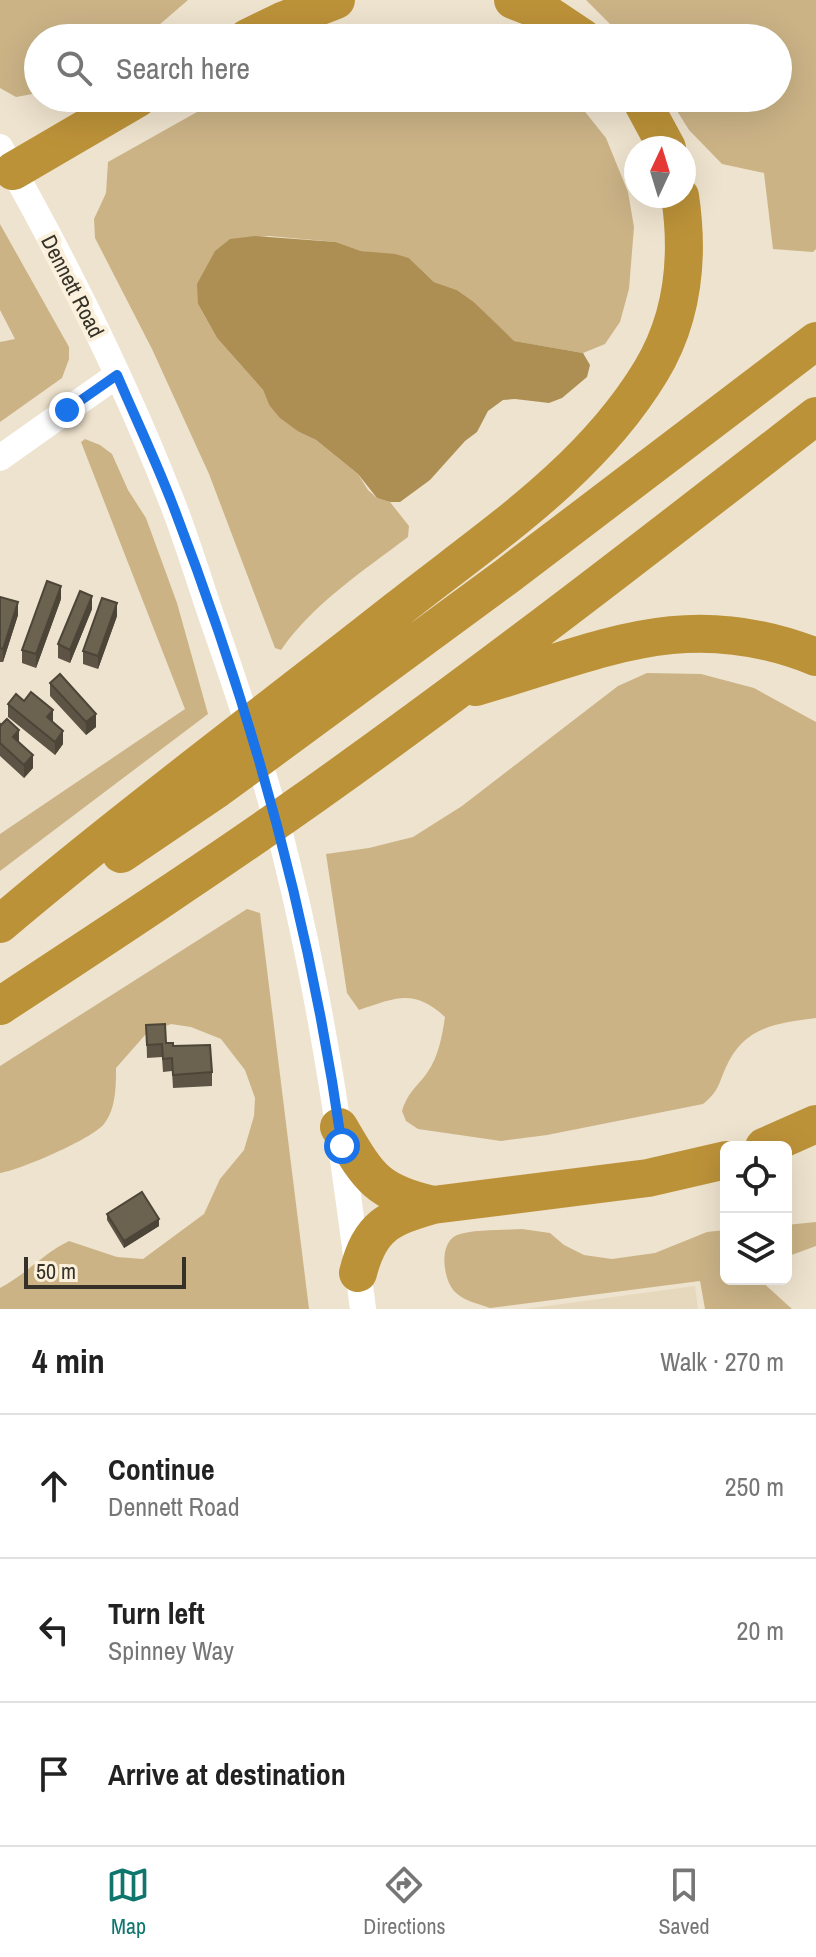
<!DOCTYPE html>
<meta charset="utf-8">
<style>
:root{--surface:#fff;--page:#f6f6f6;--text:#222;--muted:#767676;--line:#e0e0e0;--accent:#0f766e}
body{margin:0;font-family:"Archivo Narrow",sans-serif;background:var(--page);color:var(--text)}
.controls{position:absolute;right:24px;bottom:24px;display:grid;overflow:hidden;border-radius:12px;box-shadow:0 8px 32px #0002}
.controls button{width:72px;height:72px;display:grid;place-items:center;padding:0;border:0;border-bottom:2px solid var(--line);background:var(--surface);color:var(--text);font:40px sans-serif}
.compass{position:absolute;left:624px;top:136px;width:72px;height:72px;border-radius:50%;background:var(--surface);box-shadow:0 8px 32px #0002;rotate:4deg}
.scale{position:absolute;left:24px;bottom:20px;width:162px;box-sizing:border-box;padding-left:8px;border:4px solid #353129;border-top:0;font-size:22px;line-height:28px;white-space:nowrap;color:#353129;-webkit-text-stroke:6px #fbf0db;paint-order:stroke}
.stop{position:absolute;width:24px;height:24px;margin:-18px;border:6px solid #1a73e8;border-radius:50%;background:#fff}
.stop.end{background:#1a73e8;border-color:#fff;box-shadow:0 2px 8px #0008}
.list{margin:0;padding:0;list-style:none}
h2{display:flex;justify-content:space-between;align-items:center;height:104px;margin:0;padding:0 32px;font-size:34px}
h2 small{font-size:26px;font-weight:400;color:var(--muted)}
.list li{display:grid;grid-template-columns:52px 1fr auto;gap:24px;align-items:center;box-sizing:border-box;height:144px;padding:0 32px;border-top:2px solid var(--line)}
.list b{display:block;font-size:30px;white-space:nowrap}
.list p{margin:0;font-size:26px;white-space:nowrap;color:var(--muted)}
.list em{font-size:26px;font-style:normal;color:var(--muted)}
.icon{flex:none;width:44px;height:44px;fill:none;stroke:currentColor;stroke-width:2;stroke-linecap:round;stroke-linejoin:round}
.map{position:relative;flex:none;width:816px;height:1309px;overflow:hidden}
.search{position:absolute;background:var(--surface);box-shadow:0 8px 32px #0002;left:24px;right:24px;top:24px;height:88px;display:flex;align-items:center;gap:20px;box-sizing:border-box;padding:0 28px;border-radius:44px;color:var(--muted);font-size:30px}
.sheet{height:536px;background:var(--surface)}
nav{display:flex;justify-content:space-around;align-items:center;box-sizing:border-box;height:112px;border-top:2px solid var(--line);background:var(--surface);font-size:22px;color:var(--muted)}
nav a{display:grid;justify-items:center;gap:4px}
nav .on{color:var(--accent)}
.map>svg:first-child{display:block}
</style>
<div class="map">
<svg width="816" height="1309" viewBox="0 0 816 1309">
<rect width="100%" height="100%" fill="#eee3ce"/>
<!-- built -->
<path fill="#e6d8bc" d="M695,1286L698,1309H525Z"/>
<!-- green -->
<path fill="#cbb386" d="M0,0H188L144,38H38V93L16,97L0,88Z
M586,0H816V249L813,252L773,249L764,173L722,164L689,130L669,98H778V38H624Z
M444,28L469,31L491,38H365L412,30Z
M222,98H574L606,138L628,192L634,227L629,289L620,322L605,344L583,353L513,341L474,302L457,290L434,282L409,258L361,251L336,242L269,236L245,238L198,304L217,338L263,390L269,405L299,432L316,440L358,474L368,490L377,498L390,502L409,526L408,537C363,571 314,603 281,650L275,648L209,474L152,349L95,238L94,219L106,193L108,162Z
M0,224L69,347V359L62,378L0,422V342L15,339L0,310Z
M85,439L100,445L112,454L128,490L146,518L177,603L208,714L0,871V834L185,709L81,442Z
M647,673L701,674L754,688L816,722V1018C776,1023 744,1027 726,1067C718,1085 719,1091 703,1104L547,1135L501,1141L418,1129L406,1121L402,1111C408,1092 416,1088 427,1073C439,1056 442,1036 445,1017C413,988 396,998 359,1010L347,993L326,854L369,848L413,837L462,806L618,686Z
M247,909L260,913L309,1309H0V1288C25,1275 44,1253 69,1241L117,1257L143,1259L204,1214L220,1179L244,1150L254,1116L255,1098L245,1070L221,1039L191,1027L171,1024L146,1034L116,1068C116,1086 116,1109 104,1124C92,1139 20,1170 0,1173V1066Z
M816,1222V1246L786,1257V1225Z
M522,1229L550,1233L564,1245L584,1255L612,1259L655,1253L707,1232L726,1230V1279H759L792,1309H705L700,1281L490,1308C479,1304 464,1301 455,1292C443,1280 438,1243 457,1235C473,1229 504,1230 522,1229Z"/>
<!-- water -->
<path fill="#ad8f54" d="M255,236L336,242L361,251L395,254L409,258L434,282L457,290L474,302L514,341L583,353L590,365L587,377L562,398L549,403L515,399L503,400L488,411L477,432L465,441L430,480L400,502H390L377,498L358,474L316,440L299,432L280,418L269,405L263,390L217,338L198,304L197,284L215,251L230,239Z"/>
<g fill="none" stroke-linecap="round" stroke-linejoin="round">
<!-- minor -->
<path stroke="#fff" stroke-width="26" d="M0,147C65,261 124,380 172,502C187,540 199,580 212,618C241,700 268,782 288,866C324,1011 344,1160 363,1309
M0,458L117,375"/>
<!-- highway -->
<path stroke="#bc9239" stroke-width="38" d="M513,0L544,12L583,38
M247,38L282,21L336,0
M640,98L667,148
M13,171L138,98
M476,687C601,651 686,605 816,657
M121,854L217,789L507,576L816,341
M0,924C129,815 265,714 398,609C489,537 590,472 651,371C683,318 689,256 680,196
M0,1006C105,937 210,868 312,796C484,674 650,545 816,416
M339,1127C368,1176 375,1192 433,1205
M764,1147L816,1124
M358,1273C370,1226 388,1218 433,1205L648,1178L726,1160"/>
</g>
<!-- wall -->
<path fill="#5d5445" d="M0,597L18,615L3,662H0Z
M61,599L36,668L22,663V650Z
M92,609L70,663L58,658V644Z
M117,616L98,669L83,664V651Z
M50,683L96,727L86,735L50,696Z
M8,704L53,722L63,744L55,755L8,717Z
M0,724L19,743L33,768L24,778L0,756Z
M146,1025L166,1043L212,1072V1086L173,1088L172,1071L163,1072L162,1057L147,1058Z
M107,1214L159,1226L124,1248L107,1220Z"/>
<!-- shaded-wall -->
<path fill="#4c4538" d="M61,586V599L36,668V654Z
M92,596V609L70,663V650Z
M18,602V615L3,662V649Z
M117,603V616L98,669V656Z
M53,710V723L47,717Z
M96,714V727L86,735V722Z
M19,730V743L13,737Z
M63,731V744L55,755V742Z
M33,755V768L24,778V765Z
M159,1219V1226L124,1248V1241Z"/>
<!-- building -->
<path fill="#6c6250" stroke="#4c4538" stroke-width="2" d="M47,581L61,586L36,654L22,650Z
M80,591L92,596L70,650L58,644Z
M0,597L18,602L3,649L0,648Z
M102,598L117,603L98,656L83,651Z
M60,674L96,714L86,722L50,683Z
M31,692L53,710L47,717L63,731L55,742L8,704L16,694L24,701Z
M7,719L19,730L13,737L33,755L24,765L0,743V724L1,725Z
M165,1024L166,1043H173V1046L210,1045L212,1072L173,1075L172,1058L163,1059L162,1044L147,1045L146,1025Z
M142,1192L159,1219L124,1241L107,1214Z"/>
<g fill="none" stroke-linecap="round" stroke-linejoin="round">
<!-- route -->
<path stroke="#1a73e8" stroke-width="10" d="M67,410L117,375C135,417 155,459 172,503C252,710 311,926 342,1146"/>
</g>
<g text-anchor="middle" stroke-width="8" stroke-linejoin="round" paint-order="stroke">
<!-- street labels -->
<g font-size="22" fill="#353129" stroke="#fbf0db">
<text transform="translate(73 286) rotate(63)" y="8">Dennett Road</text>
</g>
</g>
</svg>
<div class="controls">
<button><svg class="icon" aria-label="locate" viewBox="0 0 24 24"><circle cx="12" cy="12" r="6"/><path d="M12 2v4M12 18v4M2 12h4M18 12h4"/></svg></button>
<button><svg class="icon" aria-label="layers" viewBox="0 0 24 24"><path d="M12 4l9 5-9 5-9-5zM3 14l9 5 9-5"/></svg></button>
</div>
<svg class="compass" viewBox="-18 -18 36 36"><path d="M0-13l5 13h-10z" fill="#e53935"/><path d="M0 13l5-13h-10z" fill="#767676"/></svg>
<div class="scale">50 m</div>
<div class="stop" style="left:342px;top:1146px"></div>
<div class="stop end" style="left:67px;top:410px"></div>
<div class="search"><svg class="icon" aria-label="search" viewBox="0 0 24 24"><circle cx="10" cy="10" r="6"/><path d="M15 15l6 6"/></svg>Search here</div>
</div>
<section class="sheet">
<h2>4 min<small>Walk · 270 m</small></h2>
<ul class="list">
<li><svg class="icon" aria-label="ahead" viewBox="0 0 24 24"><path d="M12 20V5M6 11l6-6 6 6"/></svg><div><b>Continue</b><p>Dennett Road</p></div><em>250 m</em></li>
<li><svg class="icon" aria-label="left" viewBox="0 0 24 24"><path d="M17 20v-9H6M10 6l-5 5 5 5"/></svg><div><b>Turn left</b><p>Spinney Way</p></div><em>20 m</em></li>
<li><svg class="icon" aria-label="arrive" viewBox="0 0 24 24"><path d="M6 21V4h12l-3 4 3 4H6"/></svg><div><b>Arrive at destination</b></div></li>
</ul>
</section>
<nav>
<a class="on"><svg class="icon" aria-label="map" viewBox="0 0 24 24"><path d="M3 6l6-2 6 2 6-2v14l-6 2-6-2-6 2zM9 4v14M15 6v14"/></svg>Map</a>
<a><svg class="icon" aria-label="directions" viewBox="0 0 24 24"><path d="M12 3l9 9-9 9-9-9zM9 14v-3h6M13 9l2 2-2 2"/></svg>Directions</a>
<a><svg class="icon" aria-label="saved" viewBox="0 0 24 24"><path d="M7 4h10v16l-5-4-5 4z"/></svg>Saved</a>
</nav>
